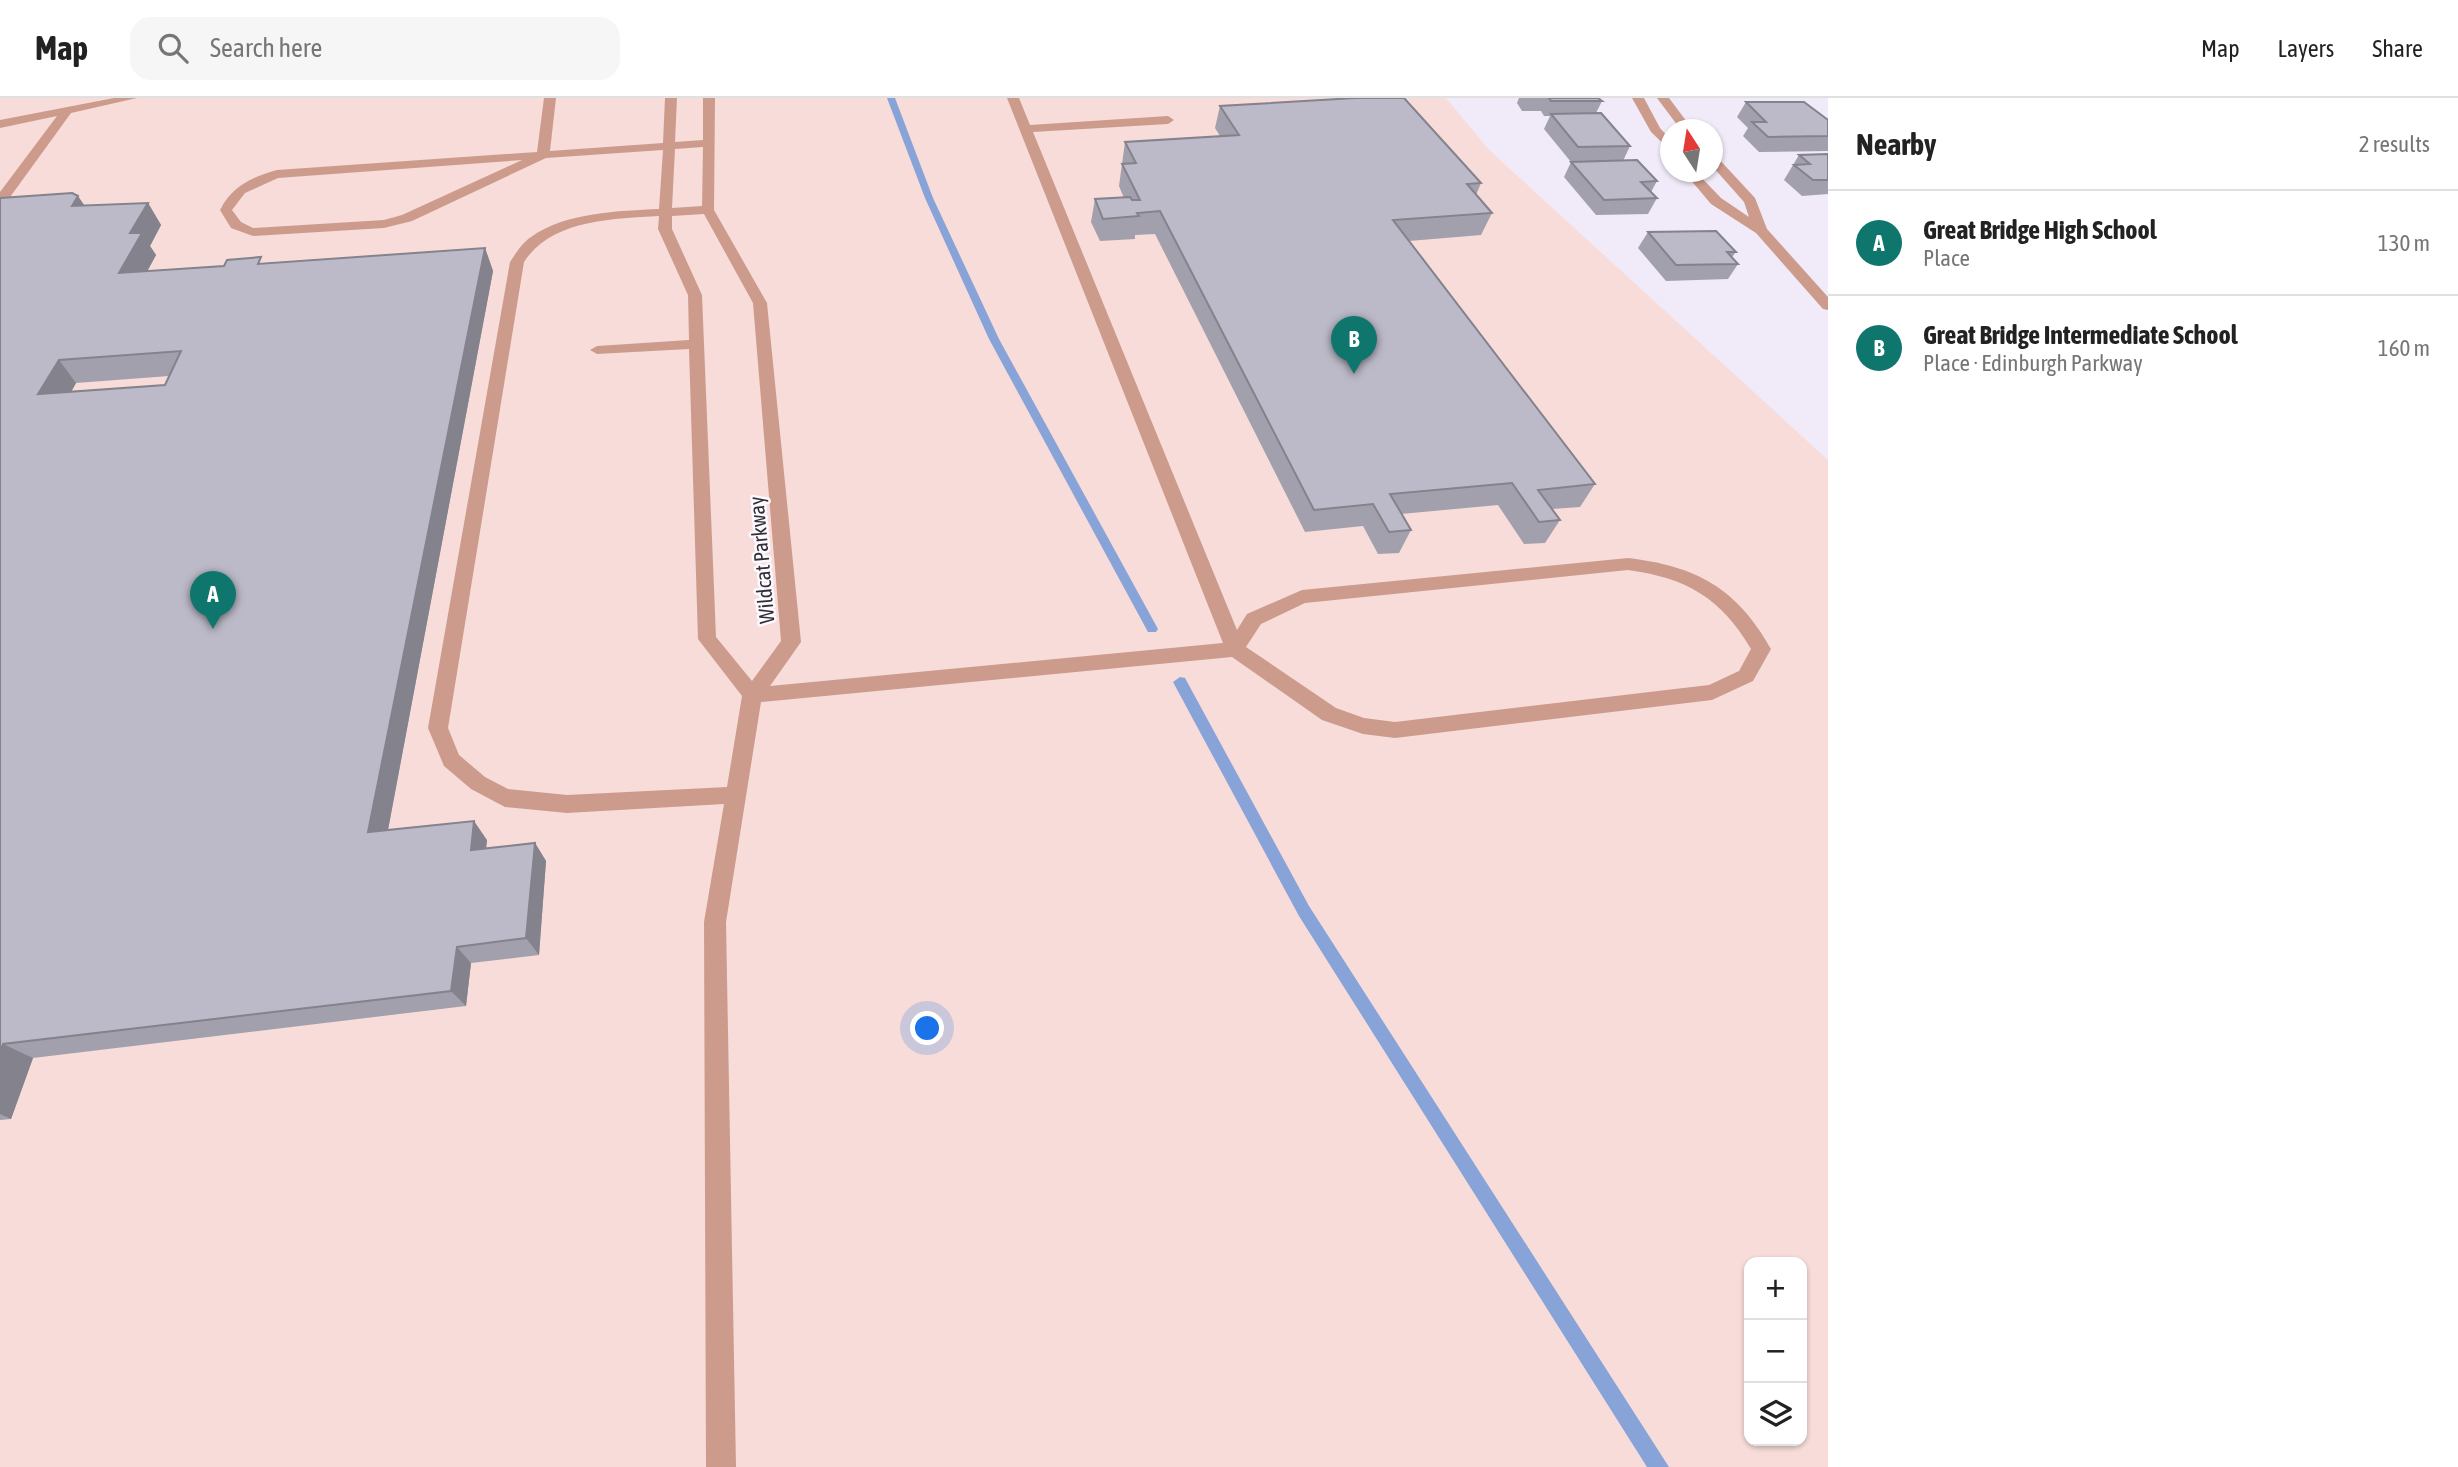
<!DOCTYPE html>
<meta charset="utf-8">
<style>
:root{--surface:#fff;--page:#f6f6f6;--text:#222;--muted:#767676;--line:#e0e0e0;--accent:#0f766e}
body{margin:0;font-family:"Asap Condensed",sans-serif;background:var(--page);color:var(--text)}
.controls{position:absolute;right:21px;bottom:21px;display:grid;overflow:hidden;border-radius:14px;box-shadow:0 2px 5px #0004}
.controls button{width:63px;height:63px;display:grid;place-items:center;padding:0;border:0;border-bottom:2px solid var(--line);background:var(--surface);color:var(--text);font:35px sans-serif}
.compass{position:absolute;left:1660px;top:21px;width:63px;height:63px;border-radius:50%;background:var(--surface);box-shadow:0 2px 5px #0004;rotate:348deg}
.you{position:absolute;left:928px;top:931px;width:24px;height:24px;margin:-18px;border:5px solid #fff;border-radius:50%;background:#1a73e8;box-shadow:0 0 0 10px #1a73e833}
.badge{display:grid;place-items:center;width:46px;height:46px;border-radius:50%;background:var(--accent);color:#fff;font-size:23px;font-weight:700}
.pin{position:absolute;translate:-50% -58px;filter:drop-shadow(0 2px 4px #0008)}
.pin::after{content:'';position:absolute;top:37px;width:24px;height:21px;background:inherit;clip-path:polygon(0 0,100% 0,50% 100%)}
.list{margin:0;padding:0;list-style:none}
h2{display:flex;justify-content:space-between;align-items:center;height:91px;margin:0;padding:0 28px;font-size:30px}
h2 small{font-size:23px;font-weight:400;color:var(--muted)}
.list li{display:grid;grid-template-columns:46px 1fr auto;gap:21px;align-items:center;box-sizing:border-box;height:105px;padding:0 28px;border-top:2px solid var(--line)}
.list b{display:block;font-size:26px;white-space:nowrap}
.list p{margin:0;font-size:23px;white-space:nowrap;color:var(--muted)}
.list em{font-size:23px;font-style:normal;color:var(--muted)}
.icon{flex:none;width:38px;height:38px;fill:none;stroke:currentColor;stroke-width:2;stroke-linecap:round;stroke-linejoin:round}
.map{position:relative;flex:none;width:1828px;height:1369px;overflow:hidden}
header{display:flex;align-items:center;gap:42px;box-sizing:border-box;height:98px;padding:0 35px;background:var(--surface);border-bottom:2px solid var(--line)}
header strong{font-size:33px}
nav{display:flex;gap:38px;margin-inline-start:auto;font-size:24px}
.search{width:490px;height:63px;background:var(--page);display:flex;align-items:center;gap:18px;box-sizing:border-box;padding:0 24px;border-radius:21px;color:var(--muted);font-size:26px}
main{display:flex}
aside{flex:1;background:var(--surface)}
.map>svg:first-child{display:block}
</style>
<header>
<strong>Map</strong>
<div class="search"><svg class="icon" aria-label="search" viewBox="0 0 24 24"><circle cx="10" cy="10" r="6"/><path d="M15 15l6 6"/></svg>Search here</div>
<nav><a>Map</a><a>Layers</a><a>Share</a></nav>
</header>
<main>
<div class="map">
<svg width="1828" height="1369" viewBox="0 0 1828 1369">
<rect width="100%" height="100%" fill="#f1eaf8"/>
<!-- education -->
<path fill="#f7dcd9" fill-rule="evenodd" d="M0,0H1446L1489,52L1828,362V1369H0ZM1749,1164H1802V1343H1749Z"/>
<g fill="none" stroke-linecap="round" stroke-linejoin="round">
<!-- stream -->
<path fill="#88a3d8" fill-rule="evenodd" d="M887,0H895L933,100L999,241L1158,531L1156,534H1148L989,241L925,100Z
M1180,579L1185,580L1309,808L1669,1369H1647L1299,818L1173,584Z"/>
<!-- lane -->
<path fill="#cd9b8c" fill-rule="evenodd" d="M114,0H137L71,15L5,106L0,107V94L57,18L0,30V22Z
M544,0H556L550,53L663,45L665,0H677L675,44L703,42V0H715L714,112L767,205L801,544L770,588L1223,545L1007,0H1019L1030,27L1168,18L1174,22L1168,26L1033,34L1237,532L1247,516L1302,492L1628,460C1696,468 1737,490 1771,551L1753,583L1712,602L1395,640L1363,636L1322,622L1232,559L761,604L726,824L736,1369H706L704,824L724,706L567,715L505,709L471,691L444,668L428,630L510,164C516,155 522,145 531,139C566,114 619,113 659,111L663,52L546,60L412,123L384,130L253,138L231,130L220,112C232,88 252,79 277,72L537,54ZM703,49L702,108L672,110L675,51ZM522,62L402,117L384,122L253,130L241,124L232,112L245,95L278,80ZM704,116L753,205L781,543L752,583L716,539L702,197L672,131V118ZM659,118L658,131L688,197L689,242L597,248L590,252L597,256L689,251L698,541L742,598L727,689L567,697L508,691L485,679L459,657L448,630L524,164C552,121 613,121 659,118ZM1628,472C1687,480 1721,500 1751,551L1739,573L1709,587L1395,624L1364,620L1336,610L1246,549L1261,526L1305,505Z"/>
<!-- street -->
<path fill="#cd9b8c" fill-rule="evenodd" d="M1632,0H1644L1660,30L1671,42V53L1651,34Z
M1657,0H1669L1693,32H1681Z
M1713,58L1717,59L1755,100L1767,131L1828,199V212L1823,211L1756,135L1711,106L1684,74H1696L1721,100L1749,119L1744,104L1713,69Z"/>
</g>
<!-- wall -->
<path fill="#a2a0ac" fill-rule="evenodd" d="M1519,0H1598L1602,3L1596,15L1630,48L1623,63L1657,83L1651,94L1657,100L1648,116L1596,117L1564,79L1571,64L1544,31L1550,18H1544L1541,13H1522L1517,5Z
M1746,4L1828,22V53L1759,54L1743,38L1748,30L1737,19Z
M1220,8L1481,85L1476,97L1492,115L1481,137L1409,143L1595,386L1580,409L1552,411L1560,422L1545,445L1524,446L1498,407L1401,416L1411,432L1399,455L1378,456L1363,428L1305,434L1155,136L1135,137V141L1100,143L1091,124L1095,101L1124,100L1119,88L1125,44L1220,38L1215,30Z
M1828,56V96L1802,98L1784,82L1799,57Z
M0,100L84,108L148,105L161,127L150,148L156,157L147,173L485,150L493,173L388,732L487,742L486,750L535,745L546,763L539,857L471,865L466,908L33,960L11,1021L0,1022ZM169,278L165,287L71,294L76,285Z
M1648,134L1736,154L1732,159L1738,166L1728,181L1666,183L1638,150Z"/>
<!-- shaded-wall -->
<path fill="#84828c" d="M78,98L93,120L72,108Z
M148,105L161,127L150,148L156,157L134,198L119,175L130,135Z
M485,150L493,173L384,753L368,734Z
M59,262L76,285L57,319L38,296Z
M474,723L487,742L484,770L471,752Z
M535,745L546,763L539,857L526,840Z
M457,849L471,865L466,908L451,893Z
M3,946L33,960L11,1021L0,1016V954Z"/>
<!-- building -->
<path fill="#bcbac8" stroke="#84828c" stroke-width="2" fill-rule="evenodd" d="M1355,0H1404L1481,85L1467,86L1492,115L1393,122L1595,386L1538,392L1560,422L1539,424L1512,385L1390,396L1411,432L1389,434L1373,406L1314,412L1160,113L1137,115L1139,118L1103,121L1095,101L1130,99L1132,102H1140L1122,66L1136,65L1125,44L1239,37L1220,8Z
M1549,0H1598L1602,3H1551Z
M1746,4H1804L1828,22V38L1768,39L1752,24H1766Z
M1601,15L1630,48L1578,49L1551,16Z
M1828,56V82H1813L1794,67L1810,66L1799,57Z
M1637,62L1657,83L1641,84L1657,100L1604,102L1571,64Z
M72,95L78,98L72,108L148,105L130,135H142L119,175L224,168L227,162L261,159L258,166L485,150L368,734L474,723L471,752L535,745L526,840L457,849L451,893L3,946L0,954V100ZM181,253L165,287L38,296L59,262Z
M1716,133L1736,154H1727L1738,166L1676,167L1648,134Z"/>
<g text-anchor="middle" stroke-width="5" stroke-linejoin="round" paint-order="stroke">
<!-- far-street labels -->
<g font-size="21" fill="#312f34" stroke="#fcf9ff">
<text transform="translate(762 462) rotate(-95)" y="7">Wildcat Parkway</text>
</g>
</g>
</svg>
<div class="controls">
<button>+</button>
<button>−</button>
<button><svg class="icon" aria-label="layers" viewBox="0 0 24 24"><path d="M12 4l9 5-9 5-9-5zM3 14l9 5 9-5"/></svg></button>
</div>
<svg class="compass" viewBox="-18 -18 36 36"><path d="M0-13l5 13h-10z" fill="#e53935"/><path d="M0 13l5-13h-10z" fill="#767676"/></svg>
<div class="you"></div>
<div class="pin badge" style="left:213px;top:531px">A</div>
<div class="pin badge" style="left:1354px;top:276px">B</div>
</div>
<aside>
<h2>Nearby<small>2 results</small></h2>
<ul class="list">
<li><span class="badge">A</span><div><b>Great Bridge High School</b><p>Place</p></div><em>130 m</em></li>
<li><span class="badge">B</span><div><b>Great Bridge Intermediate School</b><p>Place · Edinburgh Parkway</p></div><em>160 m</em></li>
</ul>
</aside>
</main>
